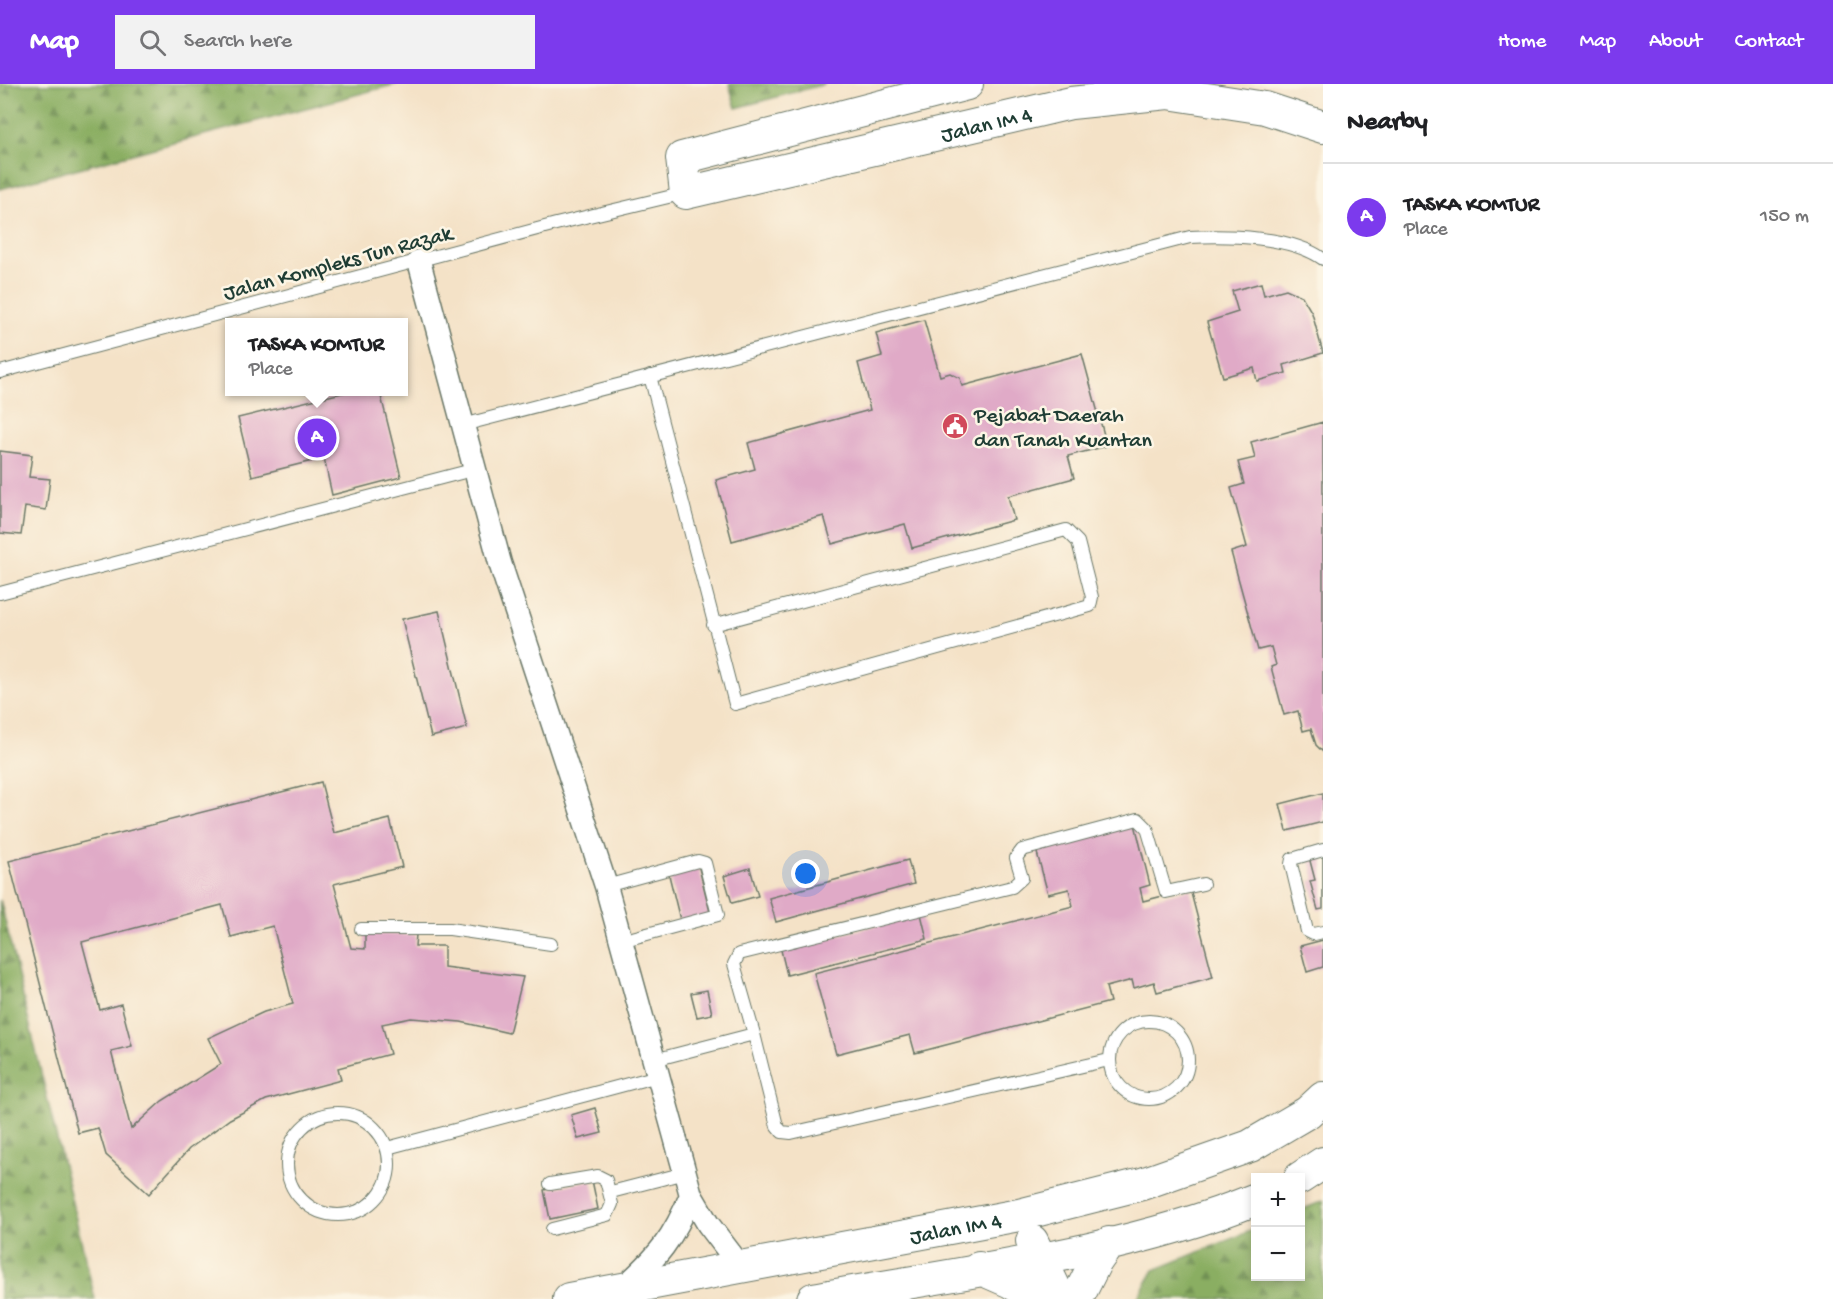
<!DOCTYPE html>
<meta charset="utf-8">
<style>
:root{--surface:#fff;--page:#f2f2f2;--text:#202124;--muted:#757577;--line:#e0e0e0;--accent:#7c3aed}
body{margin:0;font-family:"Gochi Hand",sans-serif;background:var(--page);color:var(--text)}
.controls{position:absolute;right:18px;bottom:18px;display:grid;overflow:hidden;border-radius:0px;box-shadow:0 3px 9px #0003}
.controls button{width:54px;height:54px;display:grid;place-items:center;padding:0;border:0;border-bottom:2px solid var(--line);background:var(--surface);color:var(--text);font:30px sans-serif}
.you{position:absolute;left:806px;top:790px;width:21px;height:21px;margin:-15px;border:4px solid #fff;border-radius:50%;background:#1a73e8;box-shadow:0 0 0 9px #1a73e833}
.badge{display:grid;place-items:center;width:39px;height:39px;border-radius:50%;background:var(--accent);color:#fff;font-size:20px;font-weight:700}
.pin{position:absolute;translate:-50% -50%;border:3px solid #fff;box-shadow:0 2px 6px #0006}
.popup{position:absolute;left:225px;top:234px;width:183px;height:78px;box-sizing:border-box;display:grid;place-content:center;border-radius:0px;background:var(--surface);filter:drop-shadow(0 2px 4px #0005);font-size:20px;white-space:nowrap;color:var(--muted)}
.popup b{font-size:22px;color:var(--text)}
.popup::after{content:'';position:absolute;left:50%;top:100%;margin-left:-12px;border:12px solid transparent;border-top-color:var(--surface)}
.list{margin:0;padding:0;list-style:none}
h2{display:flex;justify-content:space-between;align-items:center;height:78px;margin:0;padding:0 24px;font-size:26px}
h2 small{font-size:20px;font-weight:400;color:var(--muted)}
.list li{display:grid;grid-template-columns:39px 1fr auto;gap:18px;align-items:center;box-sizing:border-box;height:108px;padding:0 24px;border-top:2px solid var(--line)}
.list b{display:block;font-size:22px;white-space:nowrap}
.list p{margin:0;font-size:20px;white-space:nowrap;color:var(--muted)}
.list em{font-size:20px;font-style:normal;color:var(--muted)}
.icon{flex:none;width:33px;height:33px;fill:none;stroke:currentColor;stroke-width:2;stroke-linecap:round;stroke-linejoin:round}
.map{position:relative;flex:none;width:1323px;height:1215px;overflow:hidden}
header{display:flex;align-items:center;gap:36px;box-sizing:border-box;height:84px;padding:0 30px;background:var(--accent);color:#fff}
header strong{font-size:28px}
nav{display:flex;gap:33px;margin-inline-start:auto;font-size:21px}
.search{width:420px;height:54px;background:var(--page);display:flex;align-items:center;gap:15px;box-sizing:border-box;padding:0 21px;border-radius:0px;color:var(--muted);font-size:22px}
main{display:flex}
aside{flex:1;background:var(--surface)}
.map>svg:first-child{display:block}
</style>
<header>
<strong>Map</strong>
<div class="search"><svg class="icon" aria-label="search" viewBox="0 0 24 24"><circle cx="10" cy="10" r="6"/><path d="M15 15l6 6"/></svg>Search here</div>
<nav><a>Home</a><a>Map</a><a>About</a><a>Contact</a></nav>
</header>
<main>
<div class="map">
<svg width="1323" height="1215" viewBox="0 0 1323 1215">
<defs>
<pattern id="forest-firs" width="22" height="20" patternUnits="userSpaceOnUse" patternTransform="scale(1.5)"><rect width="22" height="20" fill="#8aae62"/><path d="M5 1l3.5 6h-7zM16 11l3.5 6h-7z" fill="#708f52"/></pattern>
</defs>
<rect width="100%" height="100%" fill="#fcf5e5"/>
<filter id="ink" filterUnits="userSpaceOnUse"><feTurbulence type="fractalNoise" baseFrequency=".0167" numOctaves="2"/><feDisplacementMap in="SourceGraphic" scale="12" xChannelSelector="R" yChannelSelector="G"/><feConvolveMatrix kernelMatrix="1 2 1 2 8 2 1 2 1" color-interpolation-filters="sRGB"/></filter>
<filter id="wash" filterUnits="userSpaceOnUse"><feTurbulence type="fractalNoise" baseFrequency=".008" numOctaves="4" result="noise"/><feDisplacementMap in="SourceGraphic" scale="24" xChannelSelector="R" yChannelSelector="G"/><feGaussianBlur stdDeviation="1.35" result="paint"/><feColorMatrix in="noise" values="0 0 0 0 0 0 0 0 0 0 0 0 0 0 0 0 0 1.4 0 .05"/><feComposite in="paint" operator="in"/></filter>
<g filter="url(#wash)">
<rect width="100%" height="100%" fill="#f4e2c7"/>
<!-- forest -->
<path fill="url(#forest-firs)" stroke="#54764b" stroke-width="1.5" d="M0,0H397L0,105Z
M729,0H825L736,24Z
M0,816L95,1215H0Z
M1323,1117V1215H1137L1154,1186L1255,1145L1256,1192H1300L1301,1126Z"/>
<g id="blocks">
<!-- building -->
<path fill="#e0aac7" fill-rule="evenodd" d="M1261,199L1264,211L1286,205L1302,212L1312,229L1323,269L1284,281L1286,289L1257,297L1254,284L1223,293L1207,238L1238,228L1232,207Z
M924,236L940,292L950,289L960,294L962,302L1082,270L1107,362L1068,372L1074,394L1008,412L1014,436L912,464L905,440L832,460L824,432L732,457L716,396L755,385L748,359L870,326L858,279L882,272L876,249Z
M346,308H380L401,393L332,411L324,374L252,392L238,334Z
M1323,338V668L1316,661L1311,645L1303,647L1298,627L1284,631L1271,583L1276,581L1271,563L1258,566L1231,468L1247,463L1231,404L1244,400L1238,378L1255,374L1251,358Z
M0,367L32,371L29,393L50,395L46,426L25,423L21,451L0,449Z
M439,527L467,644L431,653L402,535Z
M321,698L334,749L390,735L402,783L334,800L351,864L365,865V850L416,851L415,862H444V883L523,893L509,949L461,938L411,934L382,940L390,970L338,984L341,996L266,1016L230,1035L189,1065L149,1110L106,1071L98,1044L78,1049L9,777ZM222,821L231,853L273,842L293,920L264,928L208,954L221,980L162,1017L131,1045L111,967L132,962L121,920L100,926L82,858Z
M1323,709V738L1287,747L1280,720Z
M1135,740L1150,801L1140,804L1143,817L1190,805L1213,893L1157,908L1154,898L1134,904L1132,896L1106,903L1110,918L915,969L910,951L836,970L814,889L1073,822L1069,805L1048,810L1036,765Z
M1323,769V825L1318,826L1310,797L1315,796L1309,773Z
M908,776L914,800L776,838L769,814Z
M698,780L711,832L681,840L668,787Z
M750,784L758,812L732,819L724,792Z
M921,830L927,855L787,891L781,866Z
M1323,856V883L1307,888L1300,862Z
M707,906L712,930L697,933L691,909Z
M595,1024L602,1049L578,1055L571,1031Z
M592,1096L598,1125L550,1135L544,1106Z"/>
</g>
</g>
<g filter="url(#ink)">
<use href="#blocks" fill-opacity="0" stroke="#6a7767" stroke-width="1.5"/>
<g fill="none" stroke-linecap="round" stroke-linejoin="round">
<!-- lane casing -->
<g stroke="#6a7767" stroke-width="14">
<path id="lane" d="M0,288L556,140L685,109
M650,292L735,620L1090,522L1092,513L1078,458L1066,446L713,541
M463,341L1190,153C1228,151 1291,152 1323,175
M0,509L476,385
M1323,766L1292,775L1291,780L1307,847L1313,850L1323,848
M606,802L698,777L705,779L718,831L621,857
M361,845H450L551,860
M1110 976a39 39 0 1 1 78 0a39 39 0 1 1-78 0Z
M754,950L777,1042L782,1048L791,1049L1109,976
M654,976L754,950L734,880L739,870L1012,803L1022,794L1016,774L1022,766L1138,735L1147,744L1166,808L1203,800
M287 1080a51 51 0 1 1 102 0a51 51 0 1 1-102 0Z
M387,1064L658,992
M550,1100L598,1092L606,1096L612,1120L607,1131L552,1145
M611,1108L685,1089"/>
</g>
<!-- street casing -->
<g stroke="#6a7767" stroke-width="25">
<path id="street" d="M419,177L500,479L606,802L691,1111L708,1140L740,1182
M623,1204C657,1174 674,1154 691,1111"/>
</g>
<!-- secondary casing -->
<g stroke="#6a7767" stroke-width="34">
<g id="secondary">
<path id="s1" d="M967,0L682,74L686,109L1071,19L1168,9L1265,24L1323,43"/>
<path d="M1300,1094L1323,1079"/>
<path d="M1032,1157L1060,1215"/>
<path d="M979,1184L1011,1198L1037,1215"/>
<path id="s2" d="M569,1215L1019,1131L1142,1100L1250,1062L1308,1028L1323,1014"/>
<path d="M813,1215C957,1189 1121,1170 1256,1115"/>
<path d="M1077,1215L1095,1179L1109,1159"/>
</g>
</g>
<!-- lane -->
<use href="#lane" stroke="#fff" stroke-width="12"/>
<!-- street -->
<use href="#street" stroke="#fff" stroke-width="22"/>
<!-- secondary -->
<use href="#secondary" stroke="#fff" stroke-width="32"/>
</g>
</g>
<!-- icons -->
<defs>
<g id="civic-disc" transform="scale(1.35)"><circle r="9.5" fill="#d1495b" stroke="#fcf5e5"/><path d="M-.6-6.5H3V-4.5H.6V-3L4-1V1h2V6H-6V1h2V-1L-.6-3ZM-1.2 2.5V6h2.4V2.5Z" fill="#fff"/></g>
</defs>
<g fill-rule="evenodd">
<use href="#civic-disc" x="955" y="342"/>
</g>
<g text-anchor="middle" stroke-width="5" stroke-linejoin="round" paint-order="stroke">
<!-- street labels -->
<g font-size="22" fill="#1f3d34" stroke="#fcf5e5">
<text dy="8" stroke="none"><textPath href="#s1" startOffset="638">Jalan IM 4</textPath></text>
<text transform="translate(337 177) rotate(-15)" y="8">Jalan Kompleks Tun Razak</text>
<text dy="8" stroke="none"><textPath href="#s2" startOffset="393">Jalan IM 4</textPath></text>
</g>
<!-- poi labels -->
<g font-size="22" fill="#1f3d34" stroke="#fcf5e5" text-anchor="start">
<text x="974" y="337">Pejabat Daerah<tspan x="974" dy="25">dan Tanah Kuantan</tspan></text>
</g>
</g>
</svg>
<div class="controls">
<button>+</button>
<button>−</button>
</div>
<div class="you"></div>
<div class="pin badge" style="left:317px;top:354px">A</div>
<div class="popup"><b>TASKA KOMTUR</b>Place</div>
</div>
<aside>
<h2>Nearby<small></small></h2>
<ul class="list">
<li><span class="badge">A</span><div><b>TASKA KOMTUR</b><p>Place</p></div><em>150 m</em></li>
</ul>
</aside>
</main>
